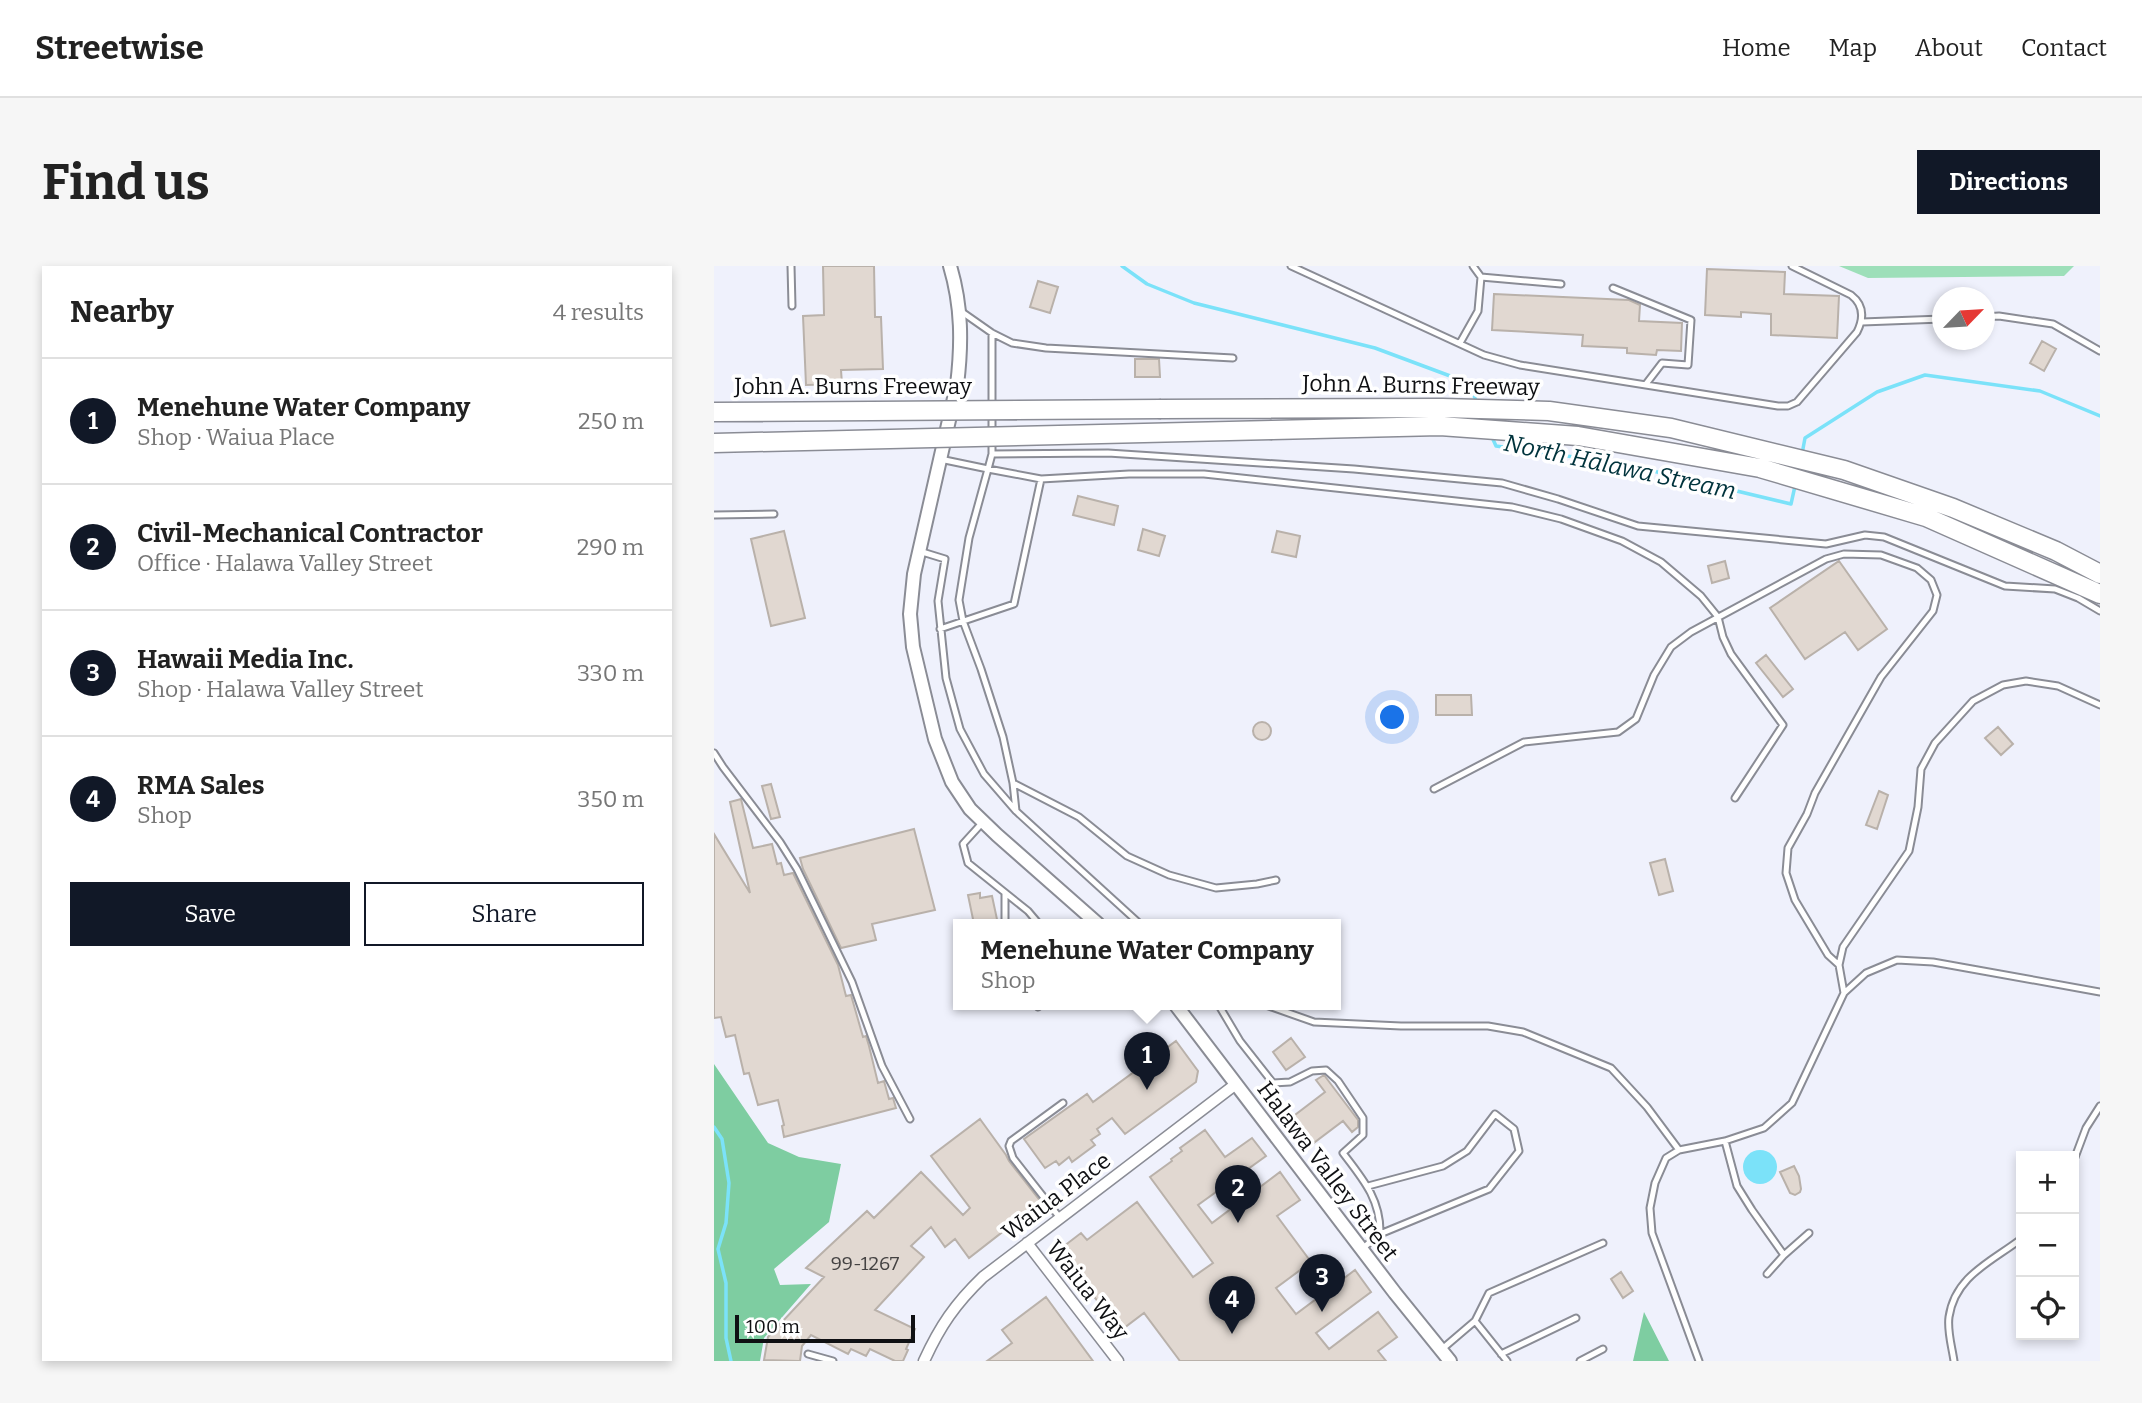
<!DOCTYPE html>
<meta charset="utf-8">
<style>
:root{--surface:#fff;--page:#f6f6f6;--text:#222;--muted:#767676;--line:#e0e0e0;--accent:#111827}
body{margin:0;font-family:Bitter,serif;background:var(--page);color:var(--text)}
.controls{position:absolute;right:21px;bottom:21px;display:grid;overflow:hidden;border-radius:0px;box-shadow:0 4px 10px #0003}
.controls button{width:63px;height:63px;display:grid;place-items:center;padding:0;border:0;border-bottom:2px solid var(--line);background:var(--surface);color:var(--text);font:35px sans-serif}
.compass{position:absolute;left:1218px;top:21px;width:63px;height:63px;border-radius:50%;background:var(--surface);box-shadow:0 4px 10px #0003;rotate:65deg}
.scale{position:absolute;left:21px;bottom:18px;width:180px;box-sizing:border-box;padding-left:7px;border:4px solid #0f1013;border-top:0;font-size:19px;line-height:24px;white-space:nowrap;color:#0f1013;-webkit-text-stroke:5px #fff;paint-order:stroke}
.you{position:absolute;left:679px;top:452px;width:24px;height:24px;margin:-18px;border:5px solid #fff;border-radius:50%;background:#1a73e8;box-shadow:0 0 0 10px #1a73e833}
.badge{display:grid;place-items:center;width:46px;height:46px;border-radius:50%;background:var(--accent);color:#fff;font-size:23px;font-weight:700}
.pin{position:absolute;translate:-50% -58px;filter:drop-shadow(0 2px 4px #0008)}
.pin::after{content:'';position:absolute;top:37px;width:24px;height:21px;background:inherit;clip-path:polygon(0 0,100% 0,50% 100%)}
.popup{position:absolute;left:239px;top:653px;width:388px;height:91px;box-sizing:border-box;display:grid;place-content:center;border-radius:0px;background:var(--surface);filter:drop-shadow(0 2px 5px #0005);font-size:23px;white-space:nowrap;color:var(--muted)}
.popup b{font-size:26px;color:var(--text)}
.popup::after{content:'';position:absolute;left:50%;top:100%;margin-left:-14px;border:14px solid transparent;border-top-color:var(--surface)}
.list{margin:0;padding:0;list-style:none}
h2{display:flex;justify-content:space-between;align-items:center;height:91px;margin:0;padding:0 28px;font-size:30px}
h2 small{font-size:23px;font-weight:400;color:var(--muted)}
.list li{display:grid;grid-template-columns:46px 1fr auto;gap:21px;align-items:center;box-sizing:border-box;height:126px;padding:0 28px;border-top:2px solid var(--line)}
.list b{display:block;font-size:26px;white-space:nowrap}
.list p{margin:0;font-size:23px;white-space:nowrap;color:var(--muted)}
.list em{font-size:23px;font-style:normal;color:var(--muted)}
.actions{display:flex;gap:14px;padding:21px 28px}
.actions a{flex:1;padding:16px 0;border:2px solid var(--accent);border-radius:0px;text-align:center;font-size:24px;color:var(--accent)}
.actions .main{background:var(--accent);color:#fff}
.icon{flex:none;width:38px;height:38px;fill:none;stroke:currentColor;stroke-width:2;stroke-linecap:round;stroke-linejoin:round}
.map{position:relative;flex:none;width:1386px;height:1095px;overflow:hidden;border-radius:0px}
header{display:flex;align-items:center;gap:42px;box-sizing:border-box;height:98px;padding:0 35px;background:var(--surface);border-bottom:2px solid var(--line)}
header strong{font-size:33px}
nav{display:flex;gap:38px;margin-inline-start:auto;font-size:24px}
.intro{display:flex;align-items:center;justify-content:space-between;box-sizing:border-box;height:168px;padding:0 42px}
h1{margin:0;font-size:49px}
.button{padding:18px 32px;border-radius:0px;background:var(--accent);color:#fff;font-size:24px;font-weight:700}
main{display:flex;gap:42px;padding:0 42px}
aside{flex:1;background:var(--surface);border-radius:0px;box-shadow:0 4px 10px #0003}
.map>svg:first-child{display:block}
</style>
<header>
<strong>Streetwise</strong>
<nav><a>Home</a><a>Map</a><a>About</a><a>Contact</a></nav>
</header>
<div class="intro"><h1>Find us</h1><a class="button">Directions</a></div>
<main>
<aside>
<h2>Nearby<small>4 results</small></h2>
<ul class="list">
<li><span class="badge">1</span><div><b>Menehune Water Company</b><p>Shop · Waiua Place</p></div><em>250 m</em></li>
<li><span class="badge">2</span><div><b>Civil-Mechanical Contractor</b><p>Office · Halawa Valley Street</p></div><em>290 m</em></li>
<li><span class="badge">3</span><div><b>Hawaii Media Inc.</b><p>Shop · Halawa Valley Street</p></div><em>330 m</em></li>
<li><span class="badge">4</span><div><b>RMA Sales</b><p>Shop</p></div><em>350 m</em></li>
</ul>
<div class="actions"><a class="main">Save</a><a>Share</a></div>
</aside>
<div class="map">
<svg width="1386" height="1095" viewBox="0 0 1386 1095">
<rect width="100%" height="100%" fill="#eff1fc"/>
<!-- green -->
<path fill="#9ddfb9" d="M1125,0H1360L1350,10L1154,12Z"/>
<!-- forest -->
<path fill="#7ecda1" d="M0,798L54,877L85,891L127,898L115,956L60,1003L66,1019L97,1018L50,1072L46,1095H0Z
M930,1046L955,1095H919Z"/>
<!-- water -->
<path fill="#7be2f9" d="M1029 901a17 17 0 1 1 34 0a17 17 0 1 1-34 0Z"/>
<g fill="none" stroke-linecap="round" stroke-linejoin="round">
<!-- stream -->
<path stroke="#7be2f9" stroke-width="3.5" d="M408,0L433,18L480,37L661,82L755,117L763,137
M777,169L782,180L910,198L1077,238L1081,220
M1088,188L1091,172L1163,126L1211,109L1326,125L1386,150
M0,861L8,873L15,917L12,957L4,983L12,1017V1072L17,1095"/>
</g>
<!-- building -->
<path fill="#e1d8d1" stroke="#b9b1aa" stroke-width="2" d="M109,0H160L161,51H167L169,103L127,104L128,118L92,119L89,50L110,49Z
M993,3L1071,6L1070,28L1125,30L1123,72L1057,69V48L1027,46V51L991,49Z
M324,15L344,21L336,47L316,41Z
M780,28L915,34L926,39L925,55L968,57L967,85L943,84L942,89L913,87V82L868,80L869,69L778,64Z
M1328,75L1342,83L1330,105L1316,97Z
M421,93H445L446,111H421Z
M364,230L404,240L400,259L359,249Z
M429,263L451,270L445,290L424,284Z
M70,265L91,352L57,360L37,273Z
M563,265L586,270L582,291L558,286Z
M1011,295L1015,312L998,317L994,300Z
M1125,295L1173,363L1144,384L1131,366L1091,393L1056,342Z
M1052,389L1079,423L1069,431L1042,397Z
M722,429H757L758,449H722Z
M539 465a9 9 0 1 1 18 0a9 9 0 1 1-18 0Z
M1284,461L1299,478L1287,489L1271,472Z
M57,518L66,551L57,553L48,520Z
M1165,525L1174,529L1163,563L1152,559Z
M27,533L39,582L58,578L63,598L67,597L70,609L79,607L124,699L132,730L137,729L149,771L152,770L155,780L164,817L170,815L175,833L179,832L182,842L70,871L68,860L70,859L64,834L44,839L35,807L30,808L21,769L12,771L7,751L0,752V568L36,627L16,536Z
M200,563L221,644L158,658L162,674L127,682L89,603L86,592Z
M951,593L959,625L945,629L936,597Z
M266,627V632L278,630L284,658H260L254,629Z
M577,772L591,791L572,804L559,786Z
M462,775L484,805L482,816L411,868L398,852L383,863L386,868L377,874L381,879L358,896L355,891L345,899L342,895L331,902L310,873L373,828L379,836Z
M610,809L644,854V861L638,866L629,855L597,879L577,852L611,826L602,814Z
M266,853L292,889L295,895L327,936L255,992L241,973L231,981L217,961L197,980L210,991L161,1044L201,1063L192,1083L194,1084L189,1095H181L156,1083L152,1090L137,1083L134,1088L97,1069L88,1080L86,1095L50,1094L54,1071L110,1011L92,1002L153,945L160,952L207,906L249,949L256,942L217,890Z
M491,864L511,891L538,872L552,890L484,939L498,957L566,906L586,934L563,950L597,996L562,1022L582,1048L641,1004L657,1026L602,1067L615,1083L664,1046L683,1071L664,1085L672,1095H466L430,1047L406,1065L345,984L367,967L373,974L423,936L479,1011L499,997L436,911L458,895L457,893L468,885L466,882Z
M1080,900L1085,910L1087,923L1086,926L1081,929L1076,927L1066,906Z
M907,1006L919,1025L909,1032L897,1013Z
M332,1031L379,1095H273L298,1077L288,1064Z"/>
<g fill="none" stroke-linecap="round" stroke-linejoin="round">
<!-- service casing -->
<g stroke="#8a8c95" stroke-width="9">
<path id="service" d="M77,0L78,40
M577,0L770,89L806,99L1064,140H1074L1083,136L1143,66C1150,52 1150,39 1137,29L1078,0
M759,0L767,11L847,18
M899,22L977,54L974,99L948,97L932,118
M248,46L278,67L298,77L332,82L519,92
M1270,51L1285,50L1339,58L1386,85
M1148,56L1228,53
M746,77L764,45L767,11
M278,188L394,187L640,203L788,217L844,233L924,260L1112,278L1151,269L1170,271L1291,320L1341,323L1364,332L1386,345
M226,193L274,203L278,188V67
M0,249L60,248
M205,285L231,293L224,335L232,412L246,463L270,508L302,545L426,658
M226,363L300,338L327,213
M0,487L9,501L66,576L83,603L138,716L168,800L196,853
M299,517L365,551L413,590L455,609L502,622L543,618L562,614
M720,523L810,476L904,466L922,453L940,409L957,381L977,366L1112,293L1130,288L1167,289L1203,302L1217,314L1223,329L1219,345L1167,411L1101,527L1093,548L1074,582L1072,607L1081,634L1114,689L1125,699
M302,545L299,517L289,471L267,403L249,355L245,334L255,272L274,203L327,213L415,208H490L798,241L847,253L908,275L947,296L987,330L1004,351L1009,371L1017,388L1069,459L1021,532
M269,556L249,578L254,597L314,645L325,658
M291,658V628
M1130,727L1125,699L1129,681L1195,585L1204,541L1207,503L1221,477L1259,435L1289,419L1312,415L1344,420L1386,439
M322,738L324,741
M504,738L526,775L559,817L576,816L598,805L612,804L624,815L649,852V869L629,887C649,913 667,934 666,968L649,982
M549,738L600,756L687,760H774L809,766L897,802L933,841L965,884L1011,875L1050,862L1078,837L1130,727L1152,707L1183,694L1219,696L1386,726
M1011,875L1023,920L1038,944L1070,989
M965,884L952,892L941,917L936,942L938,967L985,1095
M1360,894L1372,862L1386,840
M654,920L729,900L753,885L781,848L800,863L805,885L775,923L666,968
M346,952L299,892L295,880L297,875L349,837
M1053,1008L1070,989L1095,967
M761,1055L793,1095
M727,1084L761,1055L775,1027L889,977
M94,1088L119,1095
M787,1088L862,1052
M866,1095L889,1083
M1240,1095C1238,1081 1233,1065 1235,1051C1241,1010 1277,996 1307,973"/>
</g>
<!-- minor casing -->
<g stroke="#8a8c95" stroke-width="13">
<path id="minor" d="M313,977L404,1095
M210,1095C226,1060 241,1038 269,1011L522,818"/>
</g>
<!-- tertiary casing -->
<g stroke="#8a8c95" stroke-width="16">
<path id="tertiary" d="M236,0C248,40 248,78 243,119L200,308L196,348L199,381L221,473L238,516L256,543L283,569L384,658
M461,738L681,1027L736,1095"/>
</g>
<!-- motorway casing -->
<g stroke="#8a8c95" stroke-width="21">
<path id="motorway" d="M447,143L728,142L835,145L957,162L1130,204L1239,242L1342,285L1386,308
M558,164L726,160L864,170L1046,202L1212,251L1386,328"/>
</g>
<!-- service -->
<use href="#service" stroke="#fff" stroke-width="5"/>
<!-- minor -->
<use href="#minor" stroke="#fff" stroke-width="10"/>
<!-- tertiary -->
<use href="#tertiary" stroke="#fff" stroke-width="12"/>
<!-- motorway -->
<use href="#motorway" stroke="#fff" stroke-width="18"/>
<!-- motorway-bridge casing -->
<g stroke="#8a8c95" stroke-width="21" stroke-linecap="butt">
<path id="motorway-bridge" d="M0,146L447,143
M0,177L558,164"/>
</g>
<!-- motorway-bridge -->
<use href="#motorway-bridge" stroke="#fff" stroke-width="18"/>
</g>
<g text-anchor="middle" stroke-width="7" stroke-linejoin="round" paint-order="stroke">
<!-- number labels -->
<g font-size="19" fill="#444242">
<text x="151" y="1004">99-1267</text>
</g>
<!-- street labels -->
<g font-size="23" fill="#0f1013" stroke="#fff">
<text transform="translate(707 119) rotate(1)" y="8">John A. Burns Freeway</text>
<text x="139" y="128">John A. Burns Freeway</text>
<text transform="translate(614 905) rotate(53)" y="8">Halawa Valley Street</text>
<text transform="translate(342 930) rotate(-37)" y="8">Waiua Place</text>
<text transform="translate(374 1024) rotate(52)" y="8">Waiua Way</text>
</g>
<!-- water labels -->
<g font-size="24" font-style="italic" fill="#00333c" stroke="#fff">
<text transform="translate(906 201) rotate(12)" y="8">North Hālawa Stream</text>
</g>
</g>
</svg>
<div class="controls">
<button>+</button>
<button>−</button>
<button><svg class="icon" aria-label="locate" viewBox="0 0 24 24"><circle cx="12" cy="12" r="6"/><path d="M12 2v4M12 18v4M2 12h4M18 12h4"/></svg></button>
</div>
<svg class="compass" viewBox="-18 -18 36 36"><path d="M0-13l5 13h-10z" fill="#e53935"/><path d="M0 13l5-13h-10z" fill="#767676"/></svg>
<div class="scale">100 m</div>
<div class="you"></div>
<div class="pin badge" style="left:433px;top:824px">1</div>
<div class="popup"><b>Menehune Water Company</b>Shop</div>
<div class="pin badge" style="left:524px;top:957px">2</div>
<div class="pin badge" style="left:608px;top:1046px">3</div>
<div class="pin badge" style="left:518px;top:1068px">4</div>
</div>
</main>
